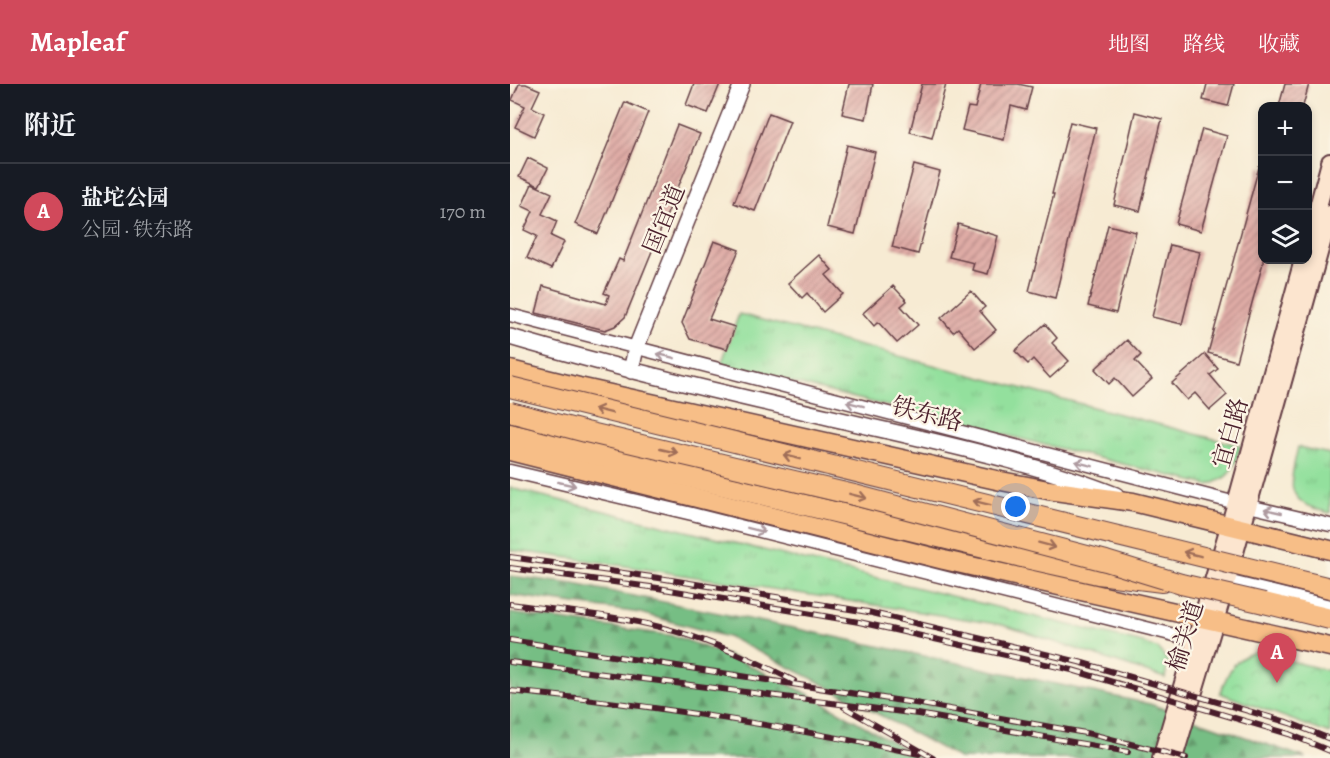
<!DOCTYPE html>
<html lang="zh">
<meta charset="utf-8">
<style>
:root{--surface:#171b24;--page:#242831;--text:#f1f3f6;--muted:#9ea1a6;--line:#363941;--accent:#d1495b}
body{margin:0;font-family:Alegreya,"Noto Serif SC",serif;background:var(--page);color:var(--text)}
.controls{position:absolute;right:18px;top:18px;display:grid;overflow:hidden;border-radius:12px;box-shadow:0 3px 9px #0003}
.controls button{width:54px;height:54px;display:grid;place-items:center;padding:0;border:0;border-bottom:2px solid var(--line);background:var(--surface);color:var(--text);font:30px sans-serif}
.you{position:absolute;left:506px;top:423px;width:21px;height:21px;margin:-15px;border:4px solid #fff;border-radius:50%;background:#1a73e8;box-shadow:0 0 0 9px #1a73e833}
.badge{display:grid;place-items:center;width:39px;height:39px;border-radius:50%;background:var(--accent);color:#fff;font-size:20px;font-weight:700}
.pin{position:absolute;translate:-50% -50px;filter:drop-shadow(0 2px 3px #0008)}
.pin::after{content:'';position:absolute;top:32px;width:21px;height:18px;background:inherit;clip-path:polygon(0 0,100% 0,50% 100%)}
.list{margin:0;padding:0;list-style:none}
h2{display:flex;justify-content:space-between;align-items:center;height:78px;margin:0;padding:0 24px;font-size:26px}
h2 small{font-size:20px;font-weight:400;color:var(--muted)}
.list li{display:grid;grid-template-columns:39px 1fr auto;gap:18px;align-items:center;box-sizing:border-box;height:96px;padding:0 24px;border-top:2px solid var(--line)}
.list b{display:block;font-size:22px;white-space:nowrap}
.list p{margin:0;font-size:20px;white-space:nowrap;color:var(--muted)}
.list em{font-size:20px;font-style:normal;color:var(--muted)}
.icon{flex:none;width:33px;height:33px;fill:none;stroke:currentColor;stroke-width:2;stroke-linecap:round;stroke-linejoin:round}
.map{position:relative;flex:none;width:820px;height:674px;overflow:hidden}
header{display:flex;align-items:center;gap:36px;box-sizing:border-box;height:84px;padding:0 30px;background:var(--accent);color:#fff}
header strong{font-size:28px}
nav{display:flex;gap:33px;margin-inline-start:auto;font-size:21px}
main{display:flex}
aside{flex:1;background:var(--surface)}
.map>svg:first-child{display:block}
</style>
<header>
<strong>Mapleaf</strong>
<nav><a>地图</a><a>路线</a><a>收藏</a></nav>
</header>
<main>
<aside>
<h2>附近<small></small></h2>
<ul class="list">
<li><span class="badge">A</span><div><b>盐坨公园</b><p>公园 · 铁东路</p></div><em>170 m</em></li>
</ul>
</aside>
<div class="map">
<svg width="820" height="674" viewBox="0 0 820 674">
<defs>
<pattern id="grass-tufts" width="24" height="20" patternUnits="userSpaceOnUse" patternTransform="scale(1.5)"><rect width="24" height="20" fill="#93e09d"/><path d="M3 7l-1-3M5 7V3M7 7l1-3M15 17l-1-3M17 17v-4M19 17l1-3" fill="none" stroke="#80c087"/></pattern>
<pattern id="forest-firs" width="22" height="20" patternUnits="userSpaceOnUse" patternTransform="scale(1.5)"><rect width="22" height="20" fill="#76be84"/><path d="M5 1l3.5 6h-7zM16 11l3.5 6h-7z" fill="#639a6c"/></pattern>
<pattern id="park-crowns" width="20" height="18" patternUnits="userSpaceOnUse" patternTransform="scale(1.5)"><rect width="20" height="18" fill="#93e09d"/><path d="M2 6a3 3 0 1 1 6 0M12 15a3 3 0 1 1 6 0" fill="none" stroke="#80c087"/></pattern>
<pattern id="building-hatch" width="6" height="6" patternUnits="userSpaceOnUse" patternTransform="scale(1.5)"><rect width="6" height="6" fill="#dfaca6"/><path d="M-1 1l2-2M0 6l6-6M5 7l2-2" fill="none" stroke="#b78b87"/></pattern>
</defs>
<rect width="100%" height="100%" fill="#fcf5e5"/>
<filter id="ink" filterUnits="userSpaceOnUse"><feTurbulence type="fractalNoise" baseFrequency=".0167" numOctaves="2"/><feDisplacementMap in="SourceGraphic" scale="12" xChannelSelector="R" yChannelSelector="G"/><feConvolveMatrix kernelMatrix="1 2 1 2 8 2 1 2 1" color-interpolation-filters="sRGB"/></filter>
<filter id="wash" filterUnits="userSpaceOnUse"><feTurbulence type="fractalNoise" baseFrequency=".008" numOctaves="4" result="noise"/><feDisplacementMap in="SourceGraphic" scale="24" xChannelSelector="R" yChannelSelector="G"/><feGaussianBlur stdDeviation="1.35" result="paint"/><feColorMatrix in="noise" values="0 0 0 0 0 0 0 0 0 0 0 0 0 0 0 0 0 1.4 0 .05"/><feComposite in="paint" operator="in"/></filter>
<g filter="url(#wash)">
<rect width="100%" height="100%" fill="#f7ebd3"/>
<!-- grass -->
<path fill="url(#grass-tufts)" stroke="#6e8064" stroke-width="1.5" d="M229,230L731,362C723,385 722,394 698,401L211,281Z
M788,363L820,370V429C774,418 779,402 788,363Z
M0,404L633,559L649,565L658,578L655,594L493,541L90,478L0,466Z"/>
<!-- forest -->
<path fill="url(#forest-firs)" stroke="#606e58" stroke-width="1.5" d="M0,492L64,500L288,545L640,620L796,674H449L309,598L221,554L130,529L0,511Z
M0,529L165,552L224,574L298,610L411,674H0Z"/>
<!-- park -->
<path fill="url(#park-crowns)" stroke="#6e8064" stroke-width="1.5" d="M745,568L820,587V650L710,609C718,589 723,574 745,568Z"/>
<g id="blocks">
<!-- building -->
<path fill="url(#building-hatch)" d="M9,0H16L30,6L22,23L34,29L24,52L5,43L15,22L2,16Z
M184,0H210L198,29L176,21Z
M339,0H363L356,35L332,30Z
M412,0H436L422,54L400,48Z
M471,0H508L522,3L516,26L501,22L494,56L452,46L458,23L465,24Z
M697,0H724L718,22L693,16Z
M775,0H799L793,22H769Z
M115,18L138,28L88,150L65,140Z
M625,28L652,35L630,127L604,121Z
M259,29L280,37L245,127L224,119Z
M560,38L586,44L545,214L519,207L544,110H542Z
M167,41L190,50L115,233L105,242L95,246L26,229L33,202L96,220L99,211L94,209L109,175L113,177Z
M692,45L717,52L691,147L666,140Z
M337,61L365,68L345,150L317,143Z
M18,74L38,84L29,102L9,93Z
M404,81L430,88L408,170L382,163Z
M749,83H753V179L726,277L698,269Z
M22,100L42,109L32,130L47,137L41,152L54,158L41,185L17,174L27,152L14,146L23,127L12,122Z
M448,140L488,152L478,190L462,186L464,179L439,173Z
M598,141L626,148L606,229L578,222Z
M204,157L229,166L199,235L225,243L217,265L180,255L172,239Z
M660,161L690,168L672,240L642,233Z
M309,171L322,186L316,191L333,210L313,228L297,209L292,214L278,199Z
M383,202L397,217L391,222L408,241L387,259L368,238L364,242L353,229Z
M461,207L475,223L470,227L486,246L465,264L448,244L443,248L431,234Z
M535,240L547,254L542,259L559,277L540,294L523,275L518,280L505,267Z
M617,256L631,271L625,277L642,295L622,313L605,294L599,300L585,285Z
M695,270L708,285L700,291L717,311L700,326L685,309L677,316L662,299Z"/>
</g>
</g>
<g filter="url(#ink)">
<use href="#blocks" fill-opacity="0" stroke="#643e44" stroke-width="1.5"/>
<g fill="none" stroke-linecap="round" stroke-linejoin="round">
<!-- minor casing -->
<g stroke="#643e44" stroke-width="15">
<path id="minor" d="M0,231L726,419L820,441
M0,387L182,430L692,558
M717,497L820,522"/>
</g>
<!-- tertiary casing -->
<g stroke="#643e44" stroke-width="18">
<path id="tertiary" d="M0,253C119,288 240,315 361,343C441,361 530,381 606,411
M121,287L126,264L232,0"/>
</g>
<!-- secondary casing -->
<g stroke="#643e44" stroke-width="20">
<path id="secondary" d="M798,160L820,78
M651,674L726,419L793,176
M664,674L717,497L820,130"/>
</g>
<!-- primary casing -->
<g stroke="#643e44" stroke-width="21">
<path id="primary" d="M0,286L69,303L491,397L538,406L623,418L820,466
M0,367L434,476L820,563"/>
</g>
<!-- trunk casing -->
<g stroke="#643e44" stroke-width="22">
<path id="trunk" d="M0,350L520,475L588,490L652,498
M754,519L820,535"/>
</g>
<!-- minor -->
<use href="#minor" stroke="#fff" stroke-width="12"/>
<!-- tertiary -->
<use href="#tertiary" stroke="#fff" stroke-width="15"/>
<!-- secondary -->
<use href="#secondary" stroke="#fce5cf" stroke-width="16"/>
<!-- primary -->
<use href="#primary" stroke="#f7be87" stroke-width="18"/>
<!-- trunk -->
<use href="#trunk" stroke="#f7be87" stroke-width="20"/>
<!-- rail casing -->
<g stroke="#4a1f2b" stroke-width="6">
<path id="rail" d="M0,473L149,494L358,528L569,578L780,639L820,655
M0,484L148,504L349,538L562,586L779,650L820,667
M0,520C46,526 92,530 137,540C188,551 238,573 284,597
M0,556L411,620L581,650L676,674
M0,578L408,630L618,668
M0,607C137,620 274,642 409,670
M334,623L423,674"/>
</g>
<!-- rail -->
<use href="#rail" stroke="#fcf5e5" stroke-width="4" stroke-dasharray="11" stroke-linecap="butt"/>
<!-- trunk-bridge casing -->
<g stroke="#643e44" stroke-width="22" stroke-linecap="butt">
<path id="trunk-bridge" d="M0,303L820,504
M0,328L76,348L344,411L596,477L671,500L754,519"/>
</g>
<!-- trunk-bridge -->
<use href="#trunk-bridge" stroke="#f7be87" stroke-width="20"/>
</g>
<!-- one-way arrows -->
<defs><path id="oneway-shaft" d="M-6 0H5M1.5-3L5.5 0L1.5 3" fill="none" stroke-width="1.6" stroke-linecap="round" stroke-linejoin="round" transform="scale(1.5)"/></defs>
<g stroke="#ae9aa0">
<use href="#oneway-shaft" transform="translate(156 272) rotate(-166)"/>
<use href="#oneway-shaft" transform="translate(345 320) rotate(-166)"/>
<use href="#oneway-shaft" transform="translate(574 380) rotate(-166)"/>
<use href="#oneway-shaft" transform="translate(57 400) rotate(13)"/>
<use href="#oneway-shaft" transform="translate(763 427) rotate(-167)"/>
<use href="#oneway-shaft" transform="translate(246 446) rotate(14)"/>
</g>
<g stroke="#a06e59">
<use href="#oneway-shaft" transform="translate(93 327) rotate(-166)"/>
<use href="#oneway-shaft" transform="translate(159 367) rotate(13)"/>
<use href="#oneway-shaft" transform="translate(282 373) rotate(-166)"/>
<use href="#oneway-shaft" transform="translate(348 412) rotate(14)"/>
<use href="#oneway-shaft" transform="translate(472 419) rotate(-166)"/>
<use href="#oneway-shaft" transform="translate(537 461) rotate(15)"/>
<use href="#oneway-shaft" transform="translate(682 470) rotate(-166)"/>
</g>
</g>
<g text-anchor="middle" stroke-width="4.5" stroke-linejoin="round" paint-order="stroke">
<!-- street labels -->
<g font-size="24" fill="#4a1f2b" stroke="#fcf5e5">
<text transform="translate(154 135) rotate(-68)" y="8">国宜道</text>
<text transform="translate(417 330) rotate(14)" y="8">铁东路</text>
<text transform="translate(720 349) rotate(-74)" y="8">宜白路</text>
<text transform="translate(675 552) rotate(-73)" y="8">榆关道</text>
</g>
</g>
</svg>
<div class="controls">
<button>+</button>
<button>−</button>
<button><svg class="icon" aria-label="layers" viewBox="0 0 24 24"><path d="M12 4l9 5-9 5-9-5zM3 14l9 5 9-5"/></svg></button>
</div>
<div class="you"></div>
<div class="pin badge" style="left:767px;top:599px">A</div>
</div>
</main>
